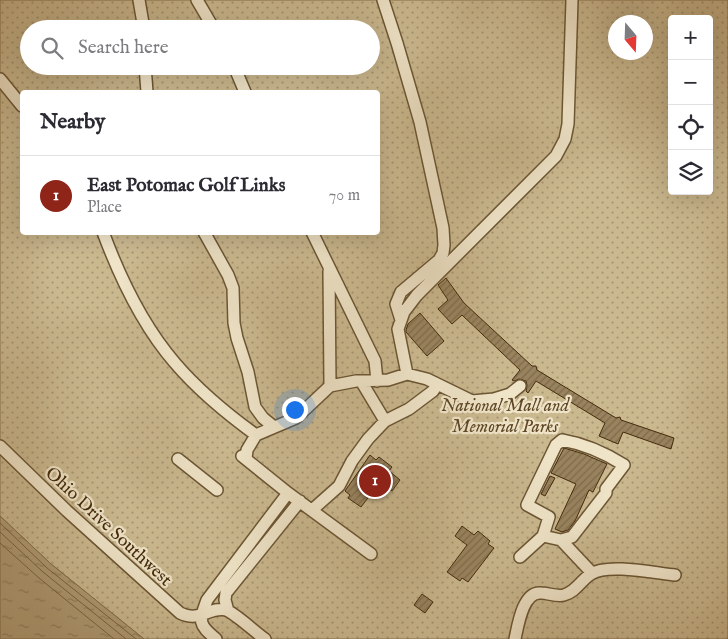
<!DOCTYPE html>
<meta charset="utf-8">
<style>
:root{--surface:#fff;--page:#f7f7f7;--text:#2b2b33;--muted:#7c7c81;--line:#e1e1e2;--accent:#8f2418}
body{margin:0;font-family:"IM FELL English",serif;background:var(--page);color:var(--text)}
.controls{position:absolute;right:15px;top:15px;display:grid;overflow:hidden;border-radius:5px;box-shadow:0 5px 20px #0002}
.controls button{width:45px;height:45px;display:grid;place-items:center;padding:0;border:0;border-bottom:1px solid var(--line);background:var(--surface);color:var(--text);font:25px sans-serif}
.compass{position:absolute;left:608px;top:15px;width:45px;height:45px;border-radius:50%;background:var(--surface);box-shadow:0 5px 20px #0002;rotate:161deg}
.you{position:absolute;left:294px;top:409px;width:18px;height:18px;margin:-12px;border:4px solid #fff;border-radius:50%;background:#1a73e8;box-shadow:0 0 0 8px #1a73e833}
.badge{display:grid;place-items:center;width:32px;height:32px;border-radius:50%;background:var(--accent);color:#fff;font-size:16px;font-weight:700}
.pin{position:absolute;translate:-50% -50%;border:2px solid #fff;box-shadow:0 1px 5px #0006}
.list{margin:0;padding:0;list-style:none}
h2{display:flex;justify-content:space-between;align-items:center;height:65px;margin:0;padding:0 20px;font-size:21px}
h2 small{font-size:16px;font-weight:400;color:var(--muted)}
.list li{display:grid;grid-template-columns:32px 1fr auto;gap:15px;align-items:center;box-sizing:border-box;height:80px;padding:0 20px;border-top:1px solid var(--line)}
.list b{display:block;font-size:19px;white-space:nowrap}
.list p{margin:0;font-size:16px;white-space:nowrap;color:var(--muted)}
.list em{font-size:16px;font-style:normal;color:var(--muted)}
.icon{flex:none;width:28px;height:28px;fill:none;stroke:currentColor;stroke-width:2;stroke-linecap:round;stroke-linejoin:round}
.map{position:relative;flex:none;width:728px;height:639px;overflow:hidden}
.search{position:absolute;background:var(--surface);box-shadow:0 5px 20px #0002;left:20px;top:20px;width:360px;height:55px;display:flex;align-items:center;gap:12px;box-sizing:border-box;padding:0 18px;border-radius:28px;color:var(--muted);font-size:19px}
.panel{position:absolute;background:var(--surface);box-shadow:0 5px 20px #0002;left:20px;top:90px;width:360px;height:145px;border-radius:5px}
.map>svg:first-child{display:block}
</style>
<div class="map">
<svg width="728" height="639" viewBox="0 0 728 639">
<defs>
<pattern id="park-dots" width="8" height="8" patternUnits="userSpaceOnUse" patternTransform="scale(1.25)"><rect width="8" height="8" fill="#cab88f"/><path d="M2 2h.1M6 6h.1" fill="none" stroke="#a69673" stroke-width="1.8" stroke-linecap="round"/></pattern>
<pattern id="water-ripples" width="26" height="14" patternUnits="userSpaceOnUse" patternTransform="scale(1.25)"><rect width="26" height="14" fill="#af9b74"/><path d="M2 4q2-2 4 0t4 0M15 11q2-2 4 0t4 0" fill="none" stroke="#907f5e"/></pattern>
<pattern id="building-hatch" width="6" height="6" patternUnits="userSpaceOnUse" patternTransform="scale(1.25)"><rect width="6" height="6" fill="#98835e"/><path d="M-1 1l2-2M0 6l6-6M5 7l2-2" fill="none" stroke="#7e6b4c"/></pattern>
</defs>
<rect width="100%" height="100%" fill="#e6d5aa"/>
<filter id="stains"><feTurbulence type="fractalNoise" baseFrequency=".004" numOctaves="4"/><feColorMatrix values="0 0 0 0 .2 0 0 0 0 .09 0 0 0 0 .02 0 0 0 .5 -.17"/></filter>
<radialGradient id="worn" r=".72"><stop offset=".6" stop-color="#630" stop-opacity="0"/><stop offset="1" stop-color="#630" stop-opacity=".3"/></radialGradient>
<!-- park -->
<path fill="url(#park-dots)" stroke="#87724e" fill-rule="evenodd" d="M0,0H728V639H144L51,564L0,516ZM672,19H709V191H672ZM616,22H646V52H616ZM29,29H371V66H29ZM22,92H378V232H22Z"/>
<!-- water -->
<path fill="url(#water-ripples)" stroke="#846e4a" d="M0,516L51,564L144,639H0Z"/>
<g fill="none" stroke-linecap="round" stroke-linejoin="round">
<!-- shore -->
<path stroke="#7a6340" stroke-width="1" d="M0,523L47,568L136,639
M0,532L43,572L126,639
M0,543L39,578L114,639"/>
</g>
<!-- building -->
<path fill="url(#building-hatch)" stroke="#442b0c" d="M446,278L464,303L532,366H536L537,370L616,418L620,417L621,420L674,438L671,449L623,432L618,444L599,436L605,423L536,381L528,393L526,391L527,385L526,381L519,379L514,381L512,380L520,370L462,315L452,324L438,309L448,300L438,285Z
M420,313L444,341L427,356L406,332V330L408,324Z
M564,448L584,454L607,464L593,492L589,490L575,521L568,530L562,532L555,529L576,484L551,473Z
M370,455L376,460L379,457L392,467L389,471L400,480L392,491L380,482L361,507L348,498L350,495L345,491Z
M550,476L555,478L545,496L541,494Z
M462,526L474,535L478,531L490,541L488,544L494,548L468,582L462,578L460,581L447,572L467,545L455,536Z
M422,594L433,602L425,613L414,605Z"/>
<g fill="none" stroke-linecap="round" stroke-linejoin="round">
<!-- minor casing -->
<g stroke="#6c5634" stroke-width="14">
<path id="minor" d="M139,0L144,29
M197,0L214,29
M383,0L397,43L420,122L443,228L444,245L443,253L439,260L401,292L396,304L401,320
M145,66L147,92
M234,66L245,92
M0,79L22,106
M103,232C120,278 143,326 175,363C198,390 227,414 256,435L296,418L330,386L356,381L388,380L407,374L427,379L472,401L494,399L510,394L520,386
M204,232L228,275L233,288L234,323L237,338L248,372L255,407L263,418L274,427
M312,232L375,361L377,381
M329,271L330,386
M407,374L398,329L404,312L417,295L556,156L565,139L568,124L572,0
M361,381L385,421
M0,446L67,511L180,613C200,623 209,606 226,610C235,613 256,633 265,639
M242,456L288,493L371,554
M178,459L217,490
M246,459L247,450L256,435
M312,510L339,486L352,461L368,439L385,421L409,409L433,391L437,385
M561,540L592,573
M520,557L543,536L549,517L527,505L556,445L562,440C585,444 605,453 624,465L606,489V493L572,537L561,540L543,536
M228,611L225,600L226,593L300,501
M216,639C198,624 199,622 207,600L288,493
M515,639C518,625 523,591 541,593C548,593 557,597 564,595C576,592 581,580 591,574C607,563 655,573 675,575"/>
</g>
<!-- minor -->
<use href="#minor" stroke="#efe4c8" stroke-width="11"/>
</g>
<g text-anchor="middle" stroke-width="4.5" stroke-linejoin="round" paint-order="stroke">
<!-- park labels -->
<g font-size="18" font-style="italic" fill="#5f4726" stroke="#efe4c8">
<text x="505" y="411">National Mall and<tspan x="505" dy="21">Memorial Parks</tspan></text>
</g>
<!-- street labels -->
<g font-size="18" fill="#442b0c" stroke="#efe4c8">
<text transform="translate(109 526) rotate(43)" y="6">Ohio Drive Southwest</text>
</g>
</g>
<rect width="100%" height="100%" filter="url(#stains)"/>
<rect width="100%" height="100%" fill="url(#worn)"/>
</svg>
<div class="controls">
<button>+</button>
<button>−</button>
<button><svg class="icon" aria-label="locate" viewBox="0 0 24 24"><circle cx="12" cy="12" r="6"/><path d="M12 2v4M12 18v4M2 12h4M18 12h4"/></svg></button>
<button><svg class="icon" aria-label="layers" viewBox="0 0 24 24"><path d="M12 4l9 5-9 5-9-5zM3 14l9 5 9-5"/></svg></button>
</div>
<svg class="compass" viewBox="-18 -18 36 36"><path d="M0-13l5 13h-10z" fill="#e53935"/><path d="M0 13l5-13h-10z" fill="#7c7c81"/></svg>
<div class="you"></div>
<div class="pin badge" style="left:375px;top:481px">1</div>
<div class="search"><svg class="icon" aria-label="search" viewBox="0 0 24 24"><circle cx="10" cy="10" r="6"/><path d="M15 15l6 6"/></svg>Search here</div>
<section class="panel">
<h2>Nearby<small></small></h2>
<ul class="list">
<li><span class="badge">1</span><div><b>East Potomac Golf Links</b><p>Place</p></div><em>70 m</em></li>
</ul>
</section>
</div>
